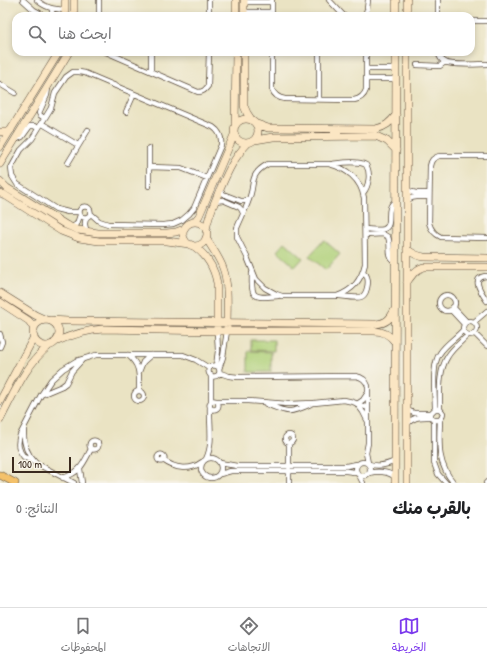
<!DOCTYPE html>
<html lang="ar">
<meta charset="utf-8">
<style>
:root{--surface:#fff;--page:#f6f6f6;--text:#202124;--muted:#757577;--line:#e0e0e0;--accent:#7c3aed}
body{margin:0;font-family:"Patrick Hand","Playpen Sans Arabic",sans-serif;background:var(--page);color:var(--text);direction:rtl}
.scale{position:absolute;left:12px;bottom:10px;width:59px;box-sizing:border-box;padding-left:4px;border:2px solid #3b2a1e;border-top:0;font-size:11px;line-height:14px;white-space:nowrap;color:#3b2a1e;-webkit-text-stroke:3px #f7f3e8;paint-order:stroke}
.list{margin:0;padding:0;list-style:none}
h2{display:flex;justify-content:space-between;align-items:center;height:52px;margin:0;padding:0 16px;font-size:17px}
h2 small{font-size:13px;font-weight:400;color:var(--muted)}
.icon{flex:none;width:22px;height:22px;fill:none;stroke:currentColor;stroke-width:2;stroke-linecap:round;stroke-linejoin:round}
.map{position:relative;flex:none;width:487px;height:483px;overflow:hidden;direction:ltr}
.search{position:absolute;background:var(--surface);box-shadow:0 2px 6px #0003;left:12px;right:12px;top:12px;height:44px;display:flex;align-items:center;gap:10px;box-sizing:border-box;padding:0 14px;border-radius:12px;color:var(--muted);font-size:15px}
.sheet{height:124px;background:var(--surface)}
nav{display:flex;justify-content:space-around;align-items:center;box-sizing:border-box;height:56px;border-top:1px solid var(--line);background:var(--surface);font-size:11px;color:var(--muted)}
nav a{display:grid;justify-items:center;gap:2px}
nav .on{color:var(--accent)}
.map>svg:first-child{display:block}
</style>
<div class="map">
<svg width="487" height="483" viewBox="0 0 487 483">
<rect width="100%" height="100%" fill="#f7f3e8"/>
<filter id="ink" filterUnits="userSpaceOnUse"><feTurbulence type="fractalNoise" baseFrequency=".025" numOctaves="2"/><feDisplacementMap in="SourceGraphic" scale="8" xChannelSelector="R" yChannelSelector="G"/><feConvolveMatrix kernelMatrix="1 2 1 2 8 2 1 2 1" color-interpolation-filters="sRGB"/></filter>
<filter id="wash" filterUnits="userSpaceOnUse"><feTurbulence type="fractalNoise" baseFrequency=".012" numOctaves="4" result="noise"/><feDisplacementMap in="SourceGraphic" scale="16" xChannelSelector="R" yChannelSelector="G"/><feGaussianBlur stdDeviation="0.9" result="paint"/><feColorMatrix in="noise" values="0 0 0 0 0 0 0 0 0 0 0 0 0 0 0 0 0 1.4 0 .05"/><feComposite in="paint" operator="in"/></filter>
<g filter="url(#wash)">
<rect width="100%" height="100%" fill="#eae3c3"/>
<!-- green -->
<path fill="#afd078" stroke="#757d4b" d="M324,240L340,254L326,270L309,256Z
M285,242L303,258L295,267L277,251Z
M251,340H274V351L251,350Z
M248,351L271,352V372H248Z"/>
</g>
<g filter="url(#ink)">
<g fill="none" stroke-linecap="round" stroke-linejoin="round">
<!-- street casing -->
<g stroke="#554637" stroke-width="6">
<path id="street" d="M23,0L34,10L45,16
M37,0C45,8 54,9 65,10
M272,0V16
M329,0L344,16
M438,0V16
M244,2H272
M244,12H272
M52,16V9
M99,16V0
M209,16V0
M365,16L367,9L368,0
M471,21H487
M106,52L198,92C203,92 205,90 208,86L209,52
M272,52V89C274,95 278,98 285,99L354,100C360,99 364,96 366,90V52
M319,52V99
M438,52C439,56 441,60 445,62C451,66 479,64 487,64
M417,65L440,66L445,62
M366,69H396
M151,71V52
M366,79H396
M0,84L15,93
M126,112L134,94
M44,118L40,115L39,113L47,95L48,88
M41,123L78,145
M15,140L22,137L30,126H34L38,128
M487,156H439C433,158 431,160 430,166L429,223C431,230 434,234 441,237L487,238
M68,163L88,130
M268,164H329C346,168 361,179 364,198L365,264C361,281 353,290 337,296H282L276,294L265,288L256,279L247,257L237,237V228C242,216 248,205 251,193C253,186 252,180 256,174C259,169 263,167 268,164Z
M332,164C341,163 357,160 366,165C371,173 369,186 363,193
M149,167L181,168L207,178
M149,186V148
M407,189C412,195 422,193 429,193
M220,190L223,194L241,201H244L249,199
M215,201L223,200L239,207L241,209L243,213
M407,201C412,195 422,197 429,197
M79.5 212a5.5 5.5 0 1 1 11 0a5.5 5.5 0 1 1-11 0Z
M79,212H68L56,209L17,184L12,176L11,168L21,150L32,139L51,108L55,93L66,77L73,72H79L85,73L213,127C219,131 222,137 221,145L194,208L189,214L182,220L173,224L163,225L108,224L99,221L90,213
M87,217C84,222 84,227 88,232
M72,227L77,224L80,215
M365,229C370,229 379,231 384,229C395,224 383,208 396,201
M365,235L383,234L388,237C392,246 386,256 395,262
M252,273C251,299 253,298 278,296
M487,276C469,277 482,293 487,301
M439 303a8 8 0 1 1 16 0a8 8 0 1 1-16 0Z
M339,296C345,296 355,299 361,297C367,295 369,282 367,277C366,273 365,274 363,272
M453,307L467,322
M451,310L464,324
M463 328a7 7 0 1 1 14 0a7 7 0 1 1-14 0Z
M474,322L487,311
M474,333L487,346
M0,334L2,342L0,347
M128,355C141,366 139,375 139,391
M208.5 371a5.5 5.5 0 1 1 11 0a5.5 5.5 0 1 1-11 0Z
M216,366L218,351L217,331
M219,369L223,357L227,331
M139,372L143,362L151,355
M220,373L229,376L238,377L356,376C362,377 366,380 368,386V443L366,453L368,463
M211,375V401
M134 396a5 5 0 1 1 10 0a5 5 0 1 1-10 0Z
M43,394L62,386L66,383L72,371L82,360
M367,394L363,400L357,404L363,412L367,420
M209.5 405a4.5 4.5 0 1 1 9 0a4.5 4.5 0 1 1-9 0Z
M217,401H248L288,404L314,403L344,400L353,402L368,408
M266,404C288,413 289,414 311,404
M435,409C435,394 431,365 440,353C446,344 456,338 463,330
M440,409C440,392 438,371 448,356C453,348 461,342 468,335
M407,410L414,413H431
M434,420V463L438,474L446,483
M440,420H434L431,417V413L435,409H440L443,413L442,417L440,420C439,444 437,464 454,483
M407,424C414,416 421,417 431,417
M24,429C23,441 26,453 35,462
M285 439a4 4 0 1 1 8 0a4 4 0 1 1-8 0Z
M89.5 445a4.5 4.5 0 1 1 9 0a4.5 4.5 0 1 1-9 0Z
M157.5 458a3.5 3.5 0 1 1 7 0a3.5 3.5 0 1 1-7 0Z
M201 468a10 10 0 1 1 20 0a10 10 0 1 1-20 0Z
M206,459C214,443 209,423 210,406
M163,460C175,469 190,471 202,462
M356 469a7 7 0 1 1 14 0a7 7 0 1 1-14 0Z
M220,463L237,466H346L357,464
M369,464C378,467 387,465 395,461
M289,466V443
M80,469L82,483
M289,470V483
M369,473C377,471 388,471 395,477
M220,474L231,471H346L354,472L358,474
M359,475L363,483
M63,478C81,472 83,464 91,449
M74,483L24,457C18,450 17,444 20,435L41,395L51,380L63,369L76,361L83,359L96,355H183L196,360L209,368
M486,483L487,482"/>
</g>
<!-- secondary casing -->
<g stroke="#554637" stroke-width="8">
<path id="secondary" d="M407,0V16
M65,16V0
M74,16V0
M236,16V0
M244,16V0
M396,16V0
M244,52V106L247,113L251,119
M234 131a12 12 0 1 1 24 0a12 12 0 1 1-24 0Z
M257,124L268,128H274L376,129C385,127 390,123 396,115
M235,126L236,52
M0,132H8L11,130
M255,140L273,137L376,136L387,141L396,150
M0,147L59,52
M0,164L69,52
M0,181L7,188L66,225L78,230L98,233H167L176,232L184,229
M0,193L3,194L61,231L79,238L99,241H167L189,244
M194,222L199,216L234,135
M183 234a12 12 0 1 1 24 0a12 12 0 1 1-24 0Z
M206,230C208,217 213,206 218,194C226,176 233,158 248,143
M206,238C212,248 219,257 223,268C229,284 227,309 227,327
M192,245C206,254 214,266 217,283V328
M407,249C413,254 417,256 424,257L487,258
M407,282C412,275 416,269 424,267H487
M0,293L35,315L46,320
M0,302L29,321L34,329
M50,320L68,321L376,324C387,323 390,319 395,309
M33 333a13 13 0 1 1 26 0a13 13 0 1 1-26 0Z
M55,342C71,335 86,330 103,329L217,331H374C383,331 389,334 395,342
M0,401L34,337
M0,420C15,392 25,365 50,345
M395,483L396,52
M407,483V52"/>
</g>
<!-- primary casing -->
<g stroke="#554637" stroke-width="8">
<path id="primary" d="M0,475L15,483"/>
</g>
<!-- street -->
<use href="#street" stroke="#fff" stroke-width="4.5"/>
<!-- secondary -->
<use href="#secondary" stroke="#fbe6c3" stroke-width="7"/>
<!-- primary -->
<use href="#primary" stroke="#f4c16a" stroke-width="7"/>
</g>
</g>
</svg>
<div class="scale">100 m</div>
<div class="search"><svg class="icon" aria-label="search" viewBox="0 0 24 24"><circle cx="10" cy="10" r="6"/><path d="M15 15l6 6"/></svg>ابحث هنا</div>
</div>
<section class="sheet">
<h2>بالقرب منك<small>النتائج: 0</small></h2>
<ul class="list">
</ul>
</section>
<nav>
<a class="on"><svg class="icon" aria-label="map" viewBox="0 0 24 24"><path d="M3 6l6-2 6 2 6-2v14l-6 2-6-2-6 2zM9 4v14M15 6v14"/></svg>الخريطة</a>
<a><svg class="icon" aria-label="directions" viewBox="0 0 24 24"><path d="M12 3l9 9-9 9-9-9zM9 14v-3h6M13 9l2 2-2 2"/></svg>الاتجاهات</a>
<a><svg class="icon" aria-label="saved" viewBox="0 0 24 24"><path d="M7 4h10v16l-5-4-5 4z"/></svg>المحفوظات</a>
</nav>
